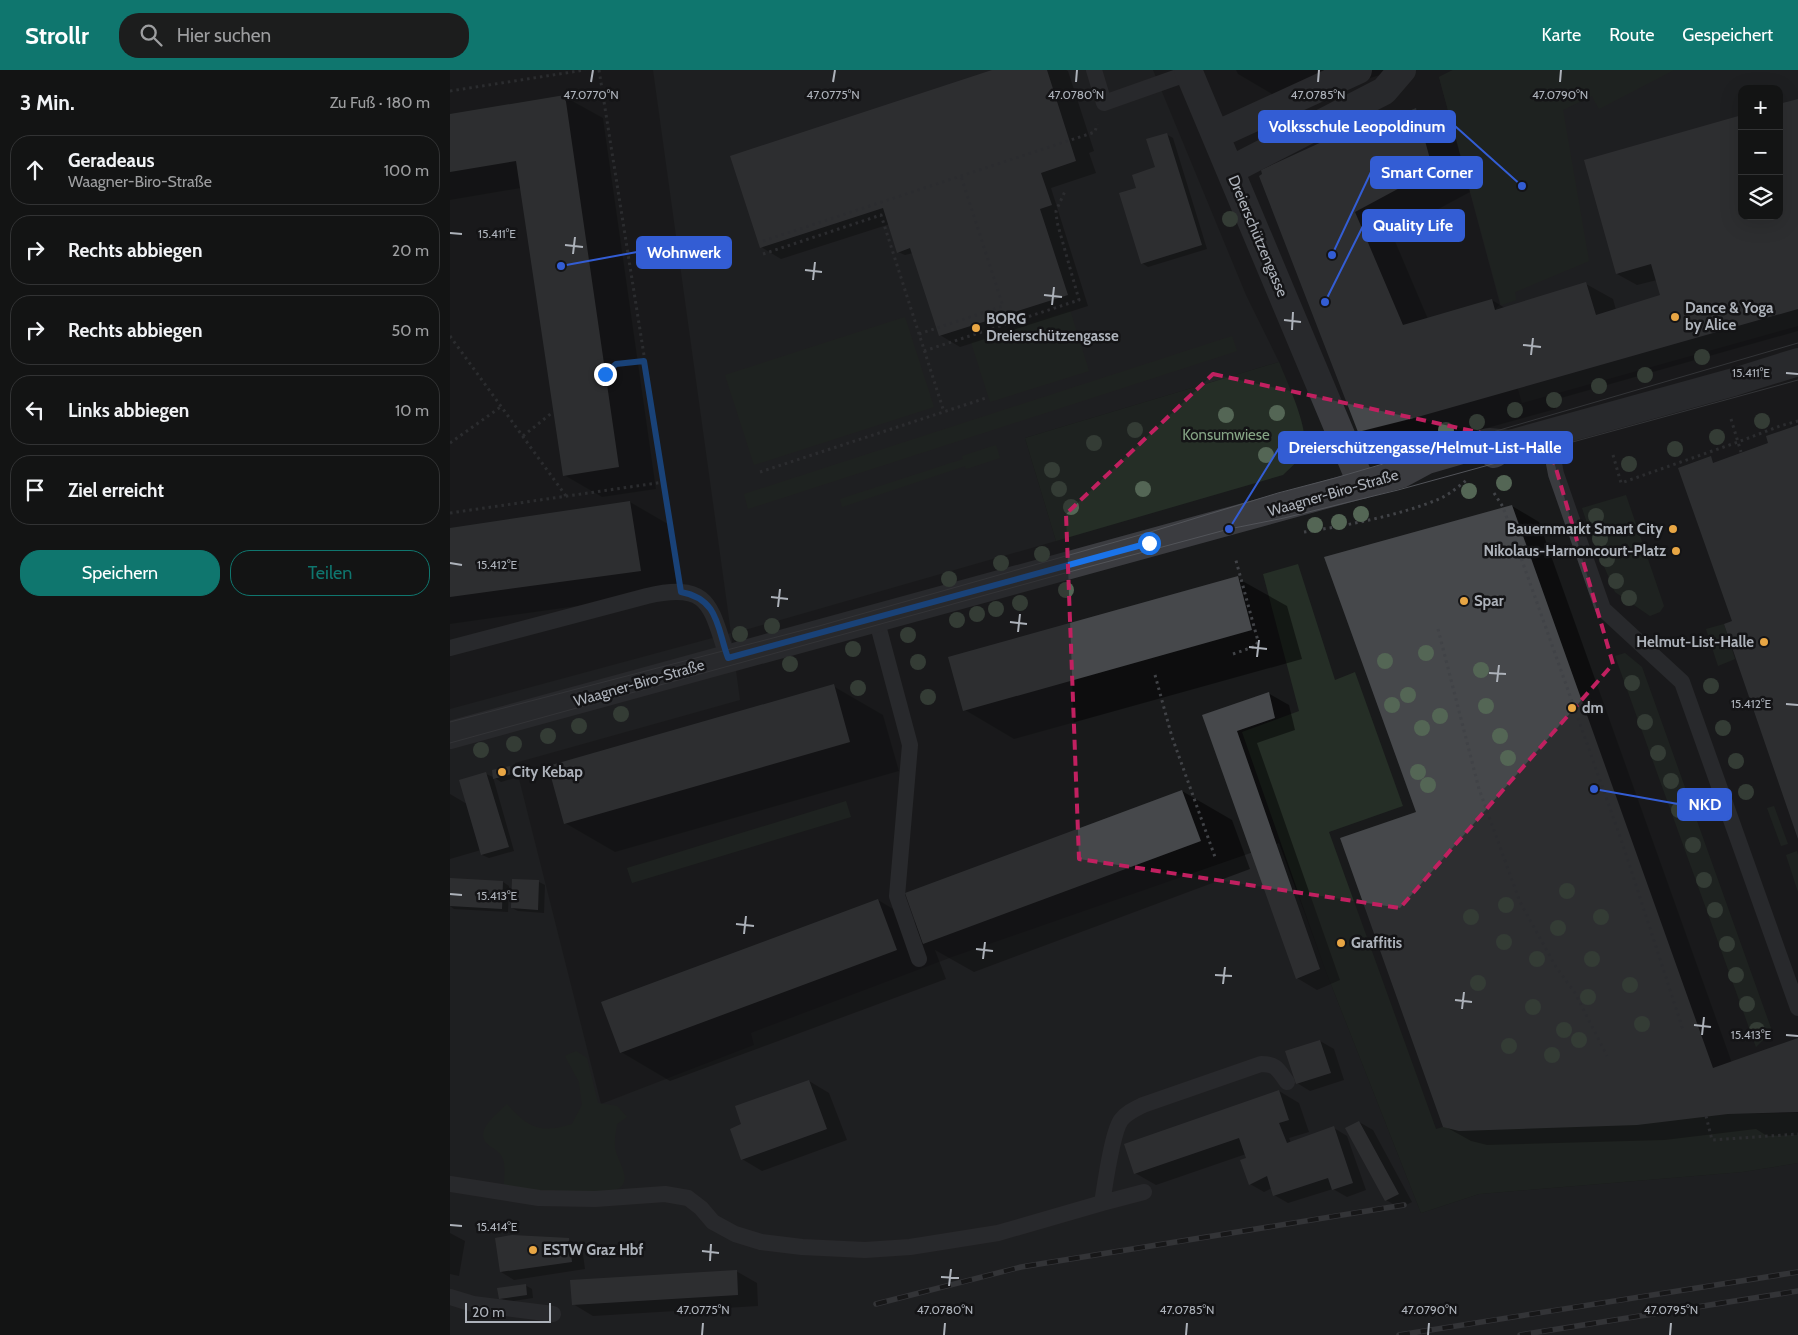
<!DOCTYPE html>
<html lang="de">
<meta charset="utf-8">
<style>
:root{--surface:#131414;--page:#1c1d1d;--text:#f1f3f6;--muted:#9d9ea0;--line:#323334;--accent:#0f766e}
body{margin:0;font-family:Cabin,sans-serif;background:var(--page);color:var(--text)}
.controls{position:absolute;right:15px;top:15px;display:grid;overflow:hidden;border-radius:10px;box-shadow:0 5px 20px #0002}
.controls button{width:45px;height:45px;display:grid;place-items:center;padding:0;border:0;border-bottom:1px solid var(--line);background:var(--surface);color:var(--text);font:25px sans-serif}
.scale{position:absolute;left:15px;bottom:12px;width:86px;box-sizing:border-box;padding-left:5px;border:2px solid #adb2ba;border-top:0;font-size:14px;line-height:18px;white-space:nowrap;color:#adb2ba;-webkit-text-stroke:4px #141416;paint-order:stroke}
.stop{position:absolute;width:15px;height:15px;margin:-11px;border:4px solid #1a73e8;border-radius:50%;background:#fff}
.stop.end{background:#1a73e8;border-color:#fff;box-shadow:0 1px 5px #0008}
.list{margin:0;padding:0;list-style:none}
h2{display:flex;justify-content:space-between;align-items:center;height:65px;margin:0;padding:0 20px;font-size:21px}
h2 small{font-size:16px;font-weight:400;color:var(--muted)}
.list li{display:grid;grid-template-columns:32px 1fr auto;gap:15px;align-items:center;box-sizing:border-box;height:70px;margin:0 10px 10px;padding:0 10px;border:1px solid var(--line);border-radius:20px}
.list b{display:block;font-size:19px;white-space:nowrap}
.list p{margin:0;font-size:16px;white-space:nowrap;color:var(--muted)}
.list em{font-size:16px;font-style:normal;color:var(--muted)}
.actions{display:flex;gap:10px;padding:15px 20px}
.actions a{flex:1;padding:11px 0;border:1px solid var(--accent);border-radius:20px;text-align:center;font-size:18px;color:var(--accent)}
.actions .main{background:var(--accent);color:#fff}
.icon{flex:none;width:28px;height:28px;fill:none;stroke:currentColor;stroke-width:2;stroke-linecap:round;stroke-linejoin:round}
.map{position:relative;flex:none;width:1348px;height:1265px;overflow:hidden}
header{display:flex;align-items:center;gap:30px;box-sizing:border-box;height:70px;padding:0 25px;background:var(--accent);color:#fff}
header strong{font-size:24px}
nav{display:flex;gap:28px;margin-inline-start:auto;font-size:18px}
.search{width:350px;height:45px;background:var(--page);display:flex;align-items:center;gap:12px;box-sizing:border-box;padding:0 18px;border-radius:20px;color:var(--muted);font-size:19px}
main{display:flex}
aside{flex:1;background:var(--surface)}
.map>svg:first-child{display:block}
</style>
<header>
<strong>Strollr</strong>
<div class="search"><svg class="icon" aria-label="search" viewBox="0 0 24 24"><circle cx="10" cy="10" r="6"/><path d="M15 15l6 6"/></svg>Hier suchen</div>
<nav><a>Karte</a><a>Route</a><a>Gespeichert</a></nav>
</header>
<main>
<aside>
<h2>3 Min.<small>Zu Fuß · 180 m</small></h2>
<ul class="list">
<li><svg class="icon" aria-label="ahead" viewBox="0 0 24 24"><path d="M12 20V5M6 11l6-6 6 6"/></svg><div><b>Geradeaus</b><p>Waagner-Biro-Straße</p></div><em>100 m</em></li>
<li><svg class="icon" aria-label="right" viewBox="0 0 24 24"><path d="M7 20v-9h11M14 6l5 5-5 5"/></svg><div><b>Rechts abbiegen</b></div><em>20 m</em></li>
<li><svg class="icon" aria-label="right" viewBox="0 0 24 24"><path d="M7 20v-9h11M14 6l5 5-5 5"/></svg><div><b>Rechts abbiegen</b></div><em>50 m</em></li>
<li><svg class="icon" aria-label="left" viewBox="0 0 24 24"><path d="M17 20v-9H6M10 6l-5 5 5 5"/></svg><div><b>Links abbiegen</b></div><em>10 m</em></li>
<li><svg class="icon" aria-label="arrive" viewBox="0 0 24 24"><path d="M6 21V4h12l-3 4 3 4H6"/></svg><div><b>Ziel erreicht</b></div></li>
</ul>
<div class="actions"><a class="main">Speichern</a><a>Teilen</a></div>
</aside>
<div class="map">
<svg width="1348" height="1265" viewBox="0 0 1348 1265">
<rect width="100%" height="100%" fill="#191a1b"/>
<!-- built -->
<path fill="#252628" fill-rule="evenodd" d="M203,0H703L796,225L829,292L575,368L606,471L281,564L290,630L65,693L151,1034L304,975L301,963L502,887L829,773L875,899L971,1143L1029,1124L1292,1102L1348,1093V1265H0V639L281,563Z
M1003,0H1348V256L1072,333L1045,240L1050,234L989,7ZM1292,19H1329V146H1292Z"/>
<!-- green -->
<path fill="#252e26" d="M1003,0H1224L1149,39L1142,26L1113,40L1139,191L1065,222L1066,230L1051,235L989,7Z
M620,240L639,301L540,332L521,272Z
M455,247L484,337L304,395L275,305Z
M782,266L787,281L298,439L294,424Z
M829,292C837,312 859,358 854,378C852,389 841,397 833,405L606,471L575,368Z
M546,375L550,388L516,399L515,396L392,437L390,429L513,389L512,386Z
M1176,425L1214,536L1210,542L1200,546L1165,522L1142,468L1132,438Z
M848,494L885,610L905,602L953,736L879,762L986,1059L993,1057L1242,1048L1278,1044L1348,1043V1093L1292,1102L1029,1124L971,1143L875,899L792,662L849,641L813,504Z
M1274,554L1285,589L1268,596L1256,559Z
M1175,583L1192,597L1322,961L1306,977L1165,586Z
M396,731L401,747L182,813L177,798Z
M1324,736L1338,774L1331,776L1317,738Z
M1347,781L1348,785V822L1336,785Z
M126,981L137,988L148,1033L167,1036L177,1047L167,1054C166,1061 164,1070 165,1078C168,1094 186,1113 163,1121H93L54,1116C54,1108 56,1097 53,1089C51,1083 45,1079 40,1076C21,1063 47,1044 57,1034C78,1058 91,1064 122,1054L132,1035L129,1012L115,986Z"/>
<!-- shadow -->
<path fill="#0007" d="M544,0H616L618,1L644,81L639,83L646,103L601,118L638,236L510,277L490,265L463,183L455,185L448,182L440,154L331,189L311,177Z
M786,0H947L837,33L788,4Z
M115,27L153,48L206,419L152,427L114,405L71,118L0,130V46Z
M1348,30V261L1104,330L1106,339L947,383L909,361L811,106L935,44L943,49L966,39L1004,61L1020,122L942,164L978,249L1042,230L1055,238L1136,214L1163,229L1166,240L1212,226L1207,210L1187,215L1167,204L1292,146H1329Z
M716,64L723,68L757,179L698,197L692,193L687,118L707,98Z
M180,432L218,454L228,522L0,554V459Z
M1062,436L1089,452L1282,993L1348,970V1065L1317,1066L1306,1059L1215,1070L1037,1075L1021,1071L994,1056L968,743Z
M787,508L837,536L852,589L564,669L515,640Z
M383,616L433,645L449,701L165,782L115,753Z
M818,623L839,635L845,660L807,673L890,910L867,920L847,908L754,646Z
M60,697L67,701L68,707L51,712L45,708Z
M36,704L43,707L64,781L39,788L32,785L31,780L0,789V724L17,734Z
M732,721L782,750L800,799L524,902L485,880L496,909L220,1011L171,982L428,830L467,853Z
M0,809L53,812L59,816L58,842L4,839L0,836Z
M63,810L89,812L95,815L94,843L68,841L62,838Z
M870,971L884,979L894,1010L860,1021L847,1013Z
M359,1011L379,1023L397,1070L312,1101L292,1089L293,1055Z
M829,1021L849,1033L859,1062L839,1068L841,1073L884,1058L897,1066L916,1120L897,1127L883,1119L838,1133L824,1125L822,1118L814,1122L800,1114L796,1084L706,1115L685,1103Z
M909,1052L923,1060L962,1132L950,1138L936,1130Z
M0,1163L15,1171L9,1206L0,1204Z
M118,1169L132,1177L135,1199L64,1210L51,1202Z
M286,1201L307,1213L308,1236L143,1246L123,1234Z
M75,1215L82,1219L83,1228L57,1232L50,1228Z"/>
<!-- building -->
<path fill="#46484b" d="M542,0H597L626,91L591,103L602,135L590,139L618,225L489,266L460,178L447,183L433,138L310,178L280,86Z
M115,25L169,397L113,406L66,91L0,102V44Z
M1348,29V239L964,348L908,362L809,106L812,104L811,100L935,43L938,50L966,38L983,100L905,142L953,255L1042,229L1045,240L1136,212L1146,245L1210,225L1201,194L1166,204L1134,90L1292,45V146H1329V34Z
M717,63L752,175L691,194L669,123L686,118L682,105L705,97L696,69Z
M1348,355V769L1274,554L1282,551L1228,398L1261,386L1263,393L1318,373L1316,366Z
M180,431L191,501L0,527V458Z
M1062,435L1263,998L1348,968V1042L1278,1044L1187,1055L1009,1061L993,1057L890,768L966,742L874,487Z
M788,506L802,560L513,641L498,587Z
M384,614L400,672L114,754L98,696Z
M819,622L825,648L787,661L870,899L846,909L752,645Z
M60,696L62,704L43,709L42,700Z
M36,702L59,777L31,785L9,710Z
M732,720L751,771L473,874L455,823Z
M0,808L53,811L52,839L0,836Z
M62,809L89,810L88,840L61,838Z
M428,829L447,880L170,983L151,932Z
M870,970L881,1003L846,1014L835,981Z
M359,1010L377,1059L291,1090L280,1059L291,1054L285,1036Z
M829,1020L839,1050L829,1053L837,1073L884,1056L903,1113L882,1120L878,1108L823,1126L817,1106L799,1115L790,1090L796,1088L789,1068L684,1104L674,1074Z
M909,1051L949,1124L935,1131L895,1058Z
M62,1165L119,1168L122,1192L50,1202L45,1168Z
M287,1200L288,1225L122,1235L120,1210Z
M76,1214L77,1225L49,1229L47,1218Z"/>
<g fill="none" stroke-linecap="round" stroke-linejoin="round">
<!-- path -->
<path stroke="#414347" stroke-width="3" stroke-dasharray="2.5 4" stroke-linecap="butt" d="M149,0L214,412
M0,21L135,0
M313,171L645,62L647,54
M313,184L431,145L494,342
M469,264L553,236L511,106
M0,266L116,426
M474,281L629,230L607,152L606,141L616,119
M155,304L166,294L194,291
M1281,349L1291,382
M73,366L103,342
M0,373L52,336
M1163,385L1171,413L1288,372L1330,356L1348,351
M310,402L536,328
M1044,423L1053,437L1173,775L1233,960
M0,443L214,412L227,500
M854,462C895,456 951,445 989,429C999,425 1009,416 1018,409
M988,559L1029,719L1070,832L1106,897L1125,923L1157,986
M783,584L806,576L808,571L785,487
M705,605L722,667L765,787
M1256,1046L1262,1070L1348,1064"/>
<!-- service -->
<path stroke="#3b3c40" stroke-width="16" d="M644,0L654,33L739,3
M1097,363L1101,378L1106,404L1153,539L1232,612L1348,938
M426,548L460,675L447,826L469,889
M0,578L197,526C262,511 260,538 278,588
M0,1114L89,1128L145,1129L215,1124L238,1128L251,1138L263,1152L285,1164L311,1172L352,1177L415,1180L460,1177L548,1163L652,1133C655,1115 662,1063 671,1050C676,1043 685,1039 693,1035L811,994C827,994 828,1000 837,1012
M652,1133L694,1122
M0,1227L23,1234L103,1244"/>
<!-- minor -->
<path stroke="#3b3c40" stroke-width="28" d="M738,0L912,415
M766,65L908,0
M781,100L934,21L952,0"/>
<!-- tertiary -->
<path stroke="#3b3c40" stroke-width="28" d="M1044,384L1060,374L1284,312L1348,292
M0,665L951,404L977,390L1039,372L1060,374"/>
<!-- tram -->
<path stroke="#525459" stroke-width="1" d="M0,652L369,556L697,463L828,423L885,408L1348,273
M0,673L608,505L779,459L834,448L948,420L1348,310"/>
<!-- rail casing -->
<g stroke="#525459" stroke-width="5.5">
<path id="rail" d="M426,1234L571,1197L954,1135
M949,1265L1348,1202
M1070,1265L1348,1221"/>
</g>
<!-- rail -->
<use href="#rail" stroke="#141416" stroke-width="4" stroke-dasharray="11" stroke-linecap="butt"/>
</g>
<!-- trees -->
<g fill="#546655">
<circle cx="780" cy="149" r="8"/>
<circle cx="1252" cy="287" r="8"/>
<circle cx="1195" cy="305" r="8"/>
<circle cx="1149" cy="316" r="8"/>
<circle cx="1104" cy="330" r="8"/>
<circle cx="1065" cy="340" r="8"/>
<circle cx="827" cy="343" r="8"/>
<circle cx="776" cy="345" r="8"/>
<circle cx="1312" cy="351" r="8"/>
<circle cx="1027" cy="352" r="8"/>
<circle cx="685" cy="360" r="8"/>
<circle cx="996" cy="360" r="8"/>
<circle cx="1267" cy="367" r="8"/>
<circle cx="644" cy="373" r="8"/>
<circle cx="1225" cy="379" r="8"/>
<circle cx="816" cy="385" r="8"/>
<circle cx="1179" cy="394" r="8"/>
<circle cx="602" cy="400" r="8"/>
<circle cx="1054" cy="413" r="8"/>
<circle cx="609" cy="419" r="8"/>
<circle cx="693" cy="419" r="8"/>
<circle cx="1019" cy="421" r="8"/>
<circle cx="621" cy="437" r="8"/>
<circle cx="911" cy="444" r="8"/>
<circle cx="1146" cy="446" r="8"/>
<circle cx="889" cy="452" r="8"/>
<circle cx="865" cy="455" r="8"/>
<circle cx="1150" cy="469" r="8"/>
<circle cx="592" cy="484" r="8"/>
<circle cx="1157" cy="489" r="8"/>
<circle cx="551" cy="493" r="8"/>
<circle cx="499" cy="509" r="8"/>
<circle cx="1166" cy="511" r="8"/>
<circle cx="616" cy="520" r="8"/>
<circle cx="1179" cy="528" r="8"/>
<circle cx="570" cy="533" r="8"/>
<circle cx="546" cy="539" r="8"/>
<circle cx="527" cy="544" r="8"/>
<circle cx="507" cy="550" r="8"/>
<circle cx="322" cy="556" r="8"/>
<circle cx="290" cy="564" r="8"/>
<circle cx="458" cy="565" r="8"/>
<circle cx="403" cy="579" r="8"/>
<circle cx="976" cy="583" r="8"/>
<circle cx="935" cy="591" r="8"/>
<circle cx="468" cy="592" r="8"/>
<circle cx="340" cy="594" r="8"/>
<circle cx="1031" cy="600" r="8"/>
<circle cx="1182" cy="613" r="8"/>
<circle cx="1261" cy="616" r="8"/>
<circle cx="408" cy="618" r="8"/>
<circle cx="958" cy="625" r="8"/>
<circle cx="478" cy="627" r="8"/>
<circle cx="942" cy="635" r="8"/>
<circle cx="1036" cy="636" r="8"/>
<circle cx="171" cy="644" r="8"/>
<circle cx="990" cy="646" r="8"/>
<circle cx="1195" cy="652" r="8"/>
<circle cx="129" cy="656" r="8"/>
<circle cx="972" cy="658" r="8"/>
<circle cx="1273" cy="658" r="8"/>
<circle cx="98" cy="666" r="8"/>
<circle cx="1050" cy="666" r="8"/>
<circle cx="64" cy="674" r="8"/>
<circle cx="31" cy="680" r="8"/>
<circle cx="1208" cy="683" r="8"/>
<circle cx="1058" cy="688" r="8"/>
<circle cx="1286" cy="691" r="8"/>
<circle cx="968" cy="702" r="8"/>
<circle cx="1221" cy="711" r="8"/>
<circle cx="978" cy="715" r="8"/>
<circle cx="1296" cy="722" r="8"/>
<circle cx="1229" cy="740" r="8"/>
<circle cx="1243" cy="775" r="8"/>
<circle cx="1254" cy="810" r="8"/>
<circle cx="1117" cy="821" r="8"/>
<circle cx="1056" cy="835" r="8"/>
<circle cx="1265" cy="840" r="8"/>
<circle cx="1021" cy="847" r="8"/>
<circle cx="1151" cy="847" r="8"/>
<circle cx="1108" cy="858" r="8"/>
<circle cx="1054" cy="872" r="8"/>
<circle cx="1277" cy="874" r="8"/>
<circle cx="1087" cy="889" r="8"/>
<circle cx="1142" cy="889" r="8"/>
<circle cx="1286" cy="905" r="8"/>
<circle cx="1028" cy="913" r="8"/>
<circle cx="1180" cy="915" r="8"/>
<circle cx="1138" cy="927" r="8"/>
<circle cx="1297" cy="934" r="8"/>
<circle cx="1083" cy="937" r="8"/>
<circle cx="1192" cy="954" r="8"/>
<circle cx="1114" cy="960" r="8"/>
<circle cx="1307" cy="960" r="8"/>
<circle cx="1129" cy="970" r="8"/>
<circle cx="1059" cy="976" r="8"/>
<circle cx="1102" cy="985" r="8"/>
</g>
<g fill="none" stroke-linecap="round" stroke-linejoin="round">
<!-- route -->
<path stroke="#1a73e8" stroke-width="6" d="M155,304L166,294L194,291L231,522C269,529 267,558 278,588L699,473"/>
</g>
<!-- marked area -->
<path d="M0 0H1348V1265H0ZM763,304L1100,378L1163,594L950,838L629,789L616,444Z" fill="#191a1b" fill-opacity=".55" fill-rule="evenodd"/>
<path fill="none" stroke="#c12060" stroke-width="4" stroke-dasharray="10 6" stroke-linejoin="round" d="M763,304L1100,378L1163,594L950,838L629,789L616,444Z"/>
<!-- ticks -->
<path fill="none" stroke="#adb2ba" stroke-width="2" d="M141,12L143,0M383,12L385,0M626,12L627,0M868,12L869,0M1110,12L1111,0M0,163L12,164M115,175L133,177M123,184L125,167M355,200L372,202M363,210L365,192M594,225L612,227M602,235L604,217M834,250L851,252M842,260L843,242M1073,275L1091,277M1081,285L1083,268M1336,303L1348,304M0,493L12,495M321,527L338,529M328,537L330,519M560,552L577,554M568,562L570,544M799,577L817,579M807,587L809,570M1039,603L1056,604M1047,612L1049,595M1336,634L1348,635M0,824L12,825M286,854L304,856M294,864L296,846M526,879L543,881M533,889L535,872M765,905L782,906M773,914L775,897M1005,930L1022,932M1012,939L1014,922M1244,955L1261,957M1252,965L1254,947M1336,965L1348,966M0,1155L12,1156M252,1181L269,1183M260,1191L261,1174M491,1207L509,1208M499,1216L501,1199M252,1265L253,1253M494,1265L495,1253M736,1265L737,1253M978,1265L979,1253M1220,1265L1221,1253"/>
<!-- markers -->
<g fill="#e8a644" stroke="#141416" stroke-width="2">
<circle cx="1225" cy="247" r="5"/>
<circle cx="526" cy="258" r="5"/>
<circle cx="1223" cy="459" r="5"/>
<circle cx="1226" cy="481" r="5"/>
<circle cx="1014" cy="531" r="5"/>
<circle cx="1314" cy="572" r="5"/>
<circle cx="1122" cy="638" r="5"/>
<circle cx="52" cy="702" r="5"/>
<circle cx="891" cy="873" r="5"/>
<circle cx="83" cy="1180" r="5"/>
</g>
<g text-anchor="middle" stroke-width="5" stroke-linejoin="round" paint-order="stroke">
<!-- street labels -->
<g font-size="15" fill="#adb2ba" stroke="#141416">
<text transform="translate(808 166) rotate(67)" y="5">Dreierschützengasse</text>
<text transform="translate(883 423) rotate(-16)" y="5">Waagner-Biro-Straße</text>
<text transform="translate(189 613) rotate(-16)" y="5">Waagner-Biro-Straße</text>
</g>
<!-- poi labels -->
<g font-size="15" font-weight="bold" fill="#adb2ba" stroke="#141416" text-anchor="start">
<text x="1235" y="243">Dance &amp; Yoga<tspan x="1235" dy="17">by Alice</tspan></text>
<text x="536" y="254">BORG<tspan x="536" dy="17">Dreierschützengasse</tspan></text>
<text x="1213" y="464" text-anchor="end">Bauernmarkt Smart City</text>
<text x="1216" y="486" text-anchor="end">Nikolaus-Harnoncourt-Platz</text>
<text x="1024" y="536">Spar</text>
<text x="1304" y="577" text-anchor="end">Helmut-List-Halle</text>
<text x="1132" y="643">dm</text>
<text x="62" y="707">City Kebap</text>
<text x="901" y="878">Graffitis</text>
<text x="93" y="1185">ESTW Graz Hbf</text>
</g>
<!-- park labels -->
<g font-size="15" fill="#85a485" stroke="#141416">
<text x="776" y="370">Konsumwiese</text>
</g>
</g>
<g font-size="12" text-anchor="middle" fill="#adb2ba" stroke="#141416" stroke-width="5" stroke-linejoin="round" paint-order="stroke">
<text x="141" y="29">47.0770°N</text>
<text x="383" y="29">47.0775°N</text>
<text x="626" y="29">47.0780°N</text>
<text x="868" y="29">47.0785°N</text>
<text x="1110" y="29">47.0790°N</text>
<text x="47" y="168">15.411°E</text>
<text x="1301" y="307">15.411°E</text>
<text x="47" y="499">15.412°E</text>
<text x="1301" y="638">15.412°E</text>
<text x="47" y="830">15.413°E</text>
<text x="1301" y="969">15.413°E</text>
<text x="47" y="1161">15.414°E</text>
<text x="253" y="1244">47.0775°N</text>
<text x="495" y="1244">47.0780°N</text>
<text x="737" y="1244">47.0785°N</text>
<text x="979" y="1244">47.0790°N</text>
<text x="1221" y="1244">47.0795°N</text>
</g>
<!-- callouts -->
<path fill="none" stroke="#335dd4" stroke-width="2" d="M1072 116L1005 56M882 185L921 102M875 232L913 156M111 196L187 182M779 459L829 378M1144 719L1228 734"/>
<g fill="#335dd4" stroke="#141416" stroke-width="2">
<circle cx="1072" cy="116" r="5"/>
<circle cx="882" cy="185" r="5"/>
<circle cx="875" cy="232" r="5"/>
<circle cx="111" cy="196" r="5"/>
<circle cx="779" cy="459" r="5"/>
<circle cx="1144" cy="719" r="5"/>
</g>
<g fill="#335dd4" stroke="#335dd4" stroke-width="2">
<rect x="809" y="41" width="196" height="31" rx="5"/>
<rect x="921" y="87" width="111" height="31" rx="5"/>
<rect x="913" y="140" width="101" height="31" rx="5"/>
<rect x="187" y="167" width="94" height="31" rx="5"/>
<rect x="829" y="362" width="293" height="31" rx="5"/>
<rect x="1228" y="719" width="53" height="31" rx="5"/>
</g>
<g font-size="16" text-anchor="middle" font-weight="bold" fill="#fff">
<text x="907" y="62">Volksschule Leopoldinum</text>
<text x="977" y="108">Smart Corner</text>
<text x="963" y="161">Quality Life</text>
<text x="234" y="188">Wohnwerk</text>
<text x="975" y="383">Dreierschützengasse/Helmut-List-Halle</text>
<text x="1255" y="740">NKD</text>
</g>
</svg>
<div class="controls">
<button>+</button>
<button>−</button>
<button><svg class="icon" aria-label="layers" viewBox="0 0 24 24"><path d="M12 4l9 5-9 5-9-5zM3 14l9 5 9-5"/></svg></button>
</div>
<div class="scale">20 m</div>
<div class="stop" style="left:699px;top:473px"></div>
<div class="stop end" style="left:155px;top:304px"></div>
</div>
</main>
